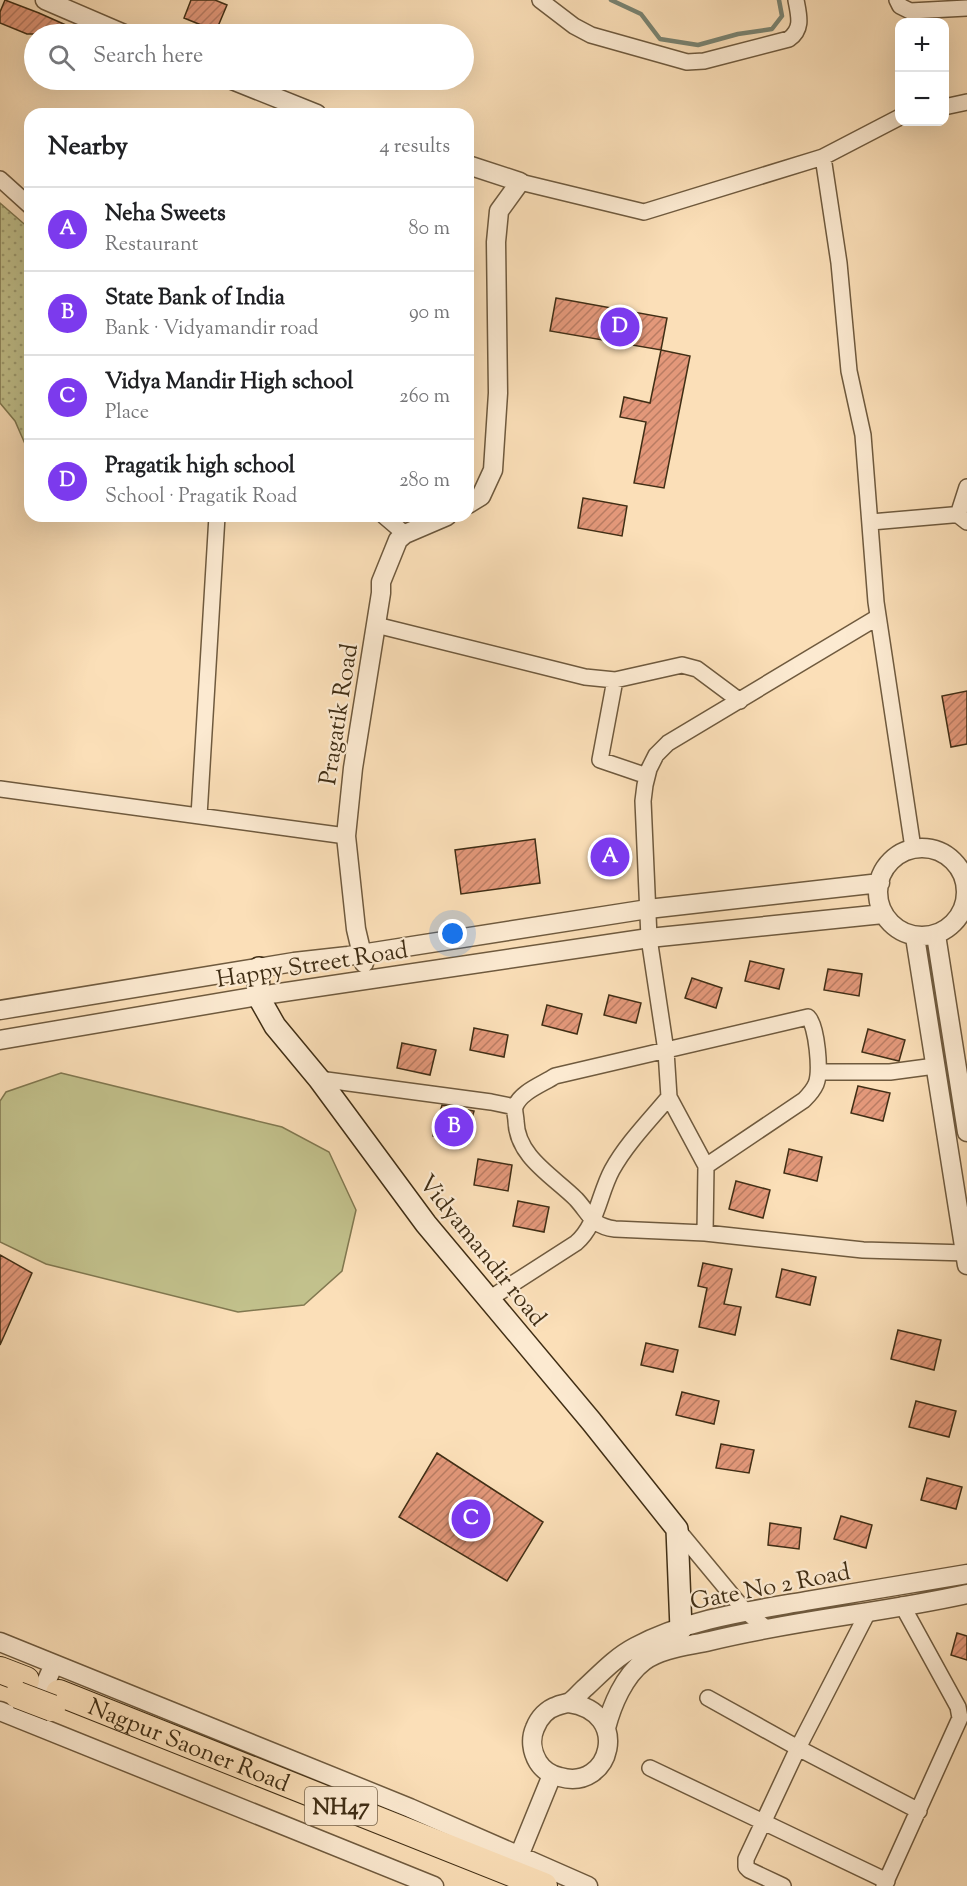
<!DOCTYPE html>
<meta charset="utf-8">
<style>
:root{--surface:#fff;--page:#f2f2f2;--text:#202124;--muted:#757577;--line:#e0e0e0;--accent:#7c3aed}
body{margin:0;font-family:"Sorts Mill Goudy",serif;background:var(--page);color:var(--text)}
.controls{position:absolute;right:18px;top:18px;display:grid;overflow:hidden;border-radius:12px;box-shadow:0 6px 24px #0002}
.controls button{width:54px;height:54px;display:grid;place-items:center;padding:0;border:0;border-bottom:2px solid var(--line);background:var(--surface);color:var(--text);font:30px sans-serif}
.you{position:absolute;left:453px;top:934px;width:21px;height:21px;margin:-15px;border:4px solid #fff;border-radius:50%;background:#1a73e8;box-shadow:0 0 0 9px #1a73e833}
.badge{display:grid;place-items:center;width:39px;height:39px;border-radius:50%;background:var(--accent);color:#fff;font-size:20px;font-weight:700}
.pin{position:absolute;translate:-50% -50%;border:3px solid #fff;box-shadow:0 2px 6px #0006}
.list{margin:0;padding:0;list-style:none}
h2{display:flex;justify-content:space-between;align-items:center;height:78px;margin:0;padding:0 24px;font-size:26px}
h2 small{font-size:20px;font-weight:400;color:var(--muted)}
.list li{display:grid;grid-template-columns:39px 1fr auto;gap:18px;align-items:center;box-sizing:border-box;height:84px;padding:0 24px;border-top:2px solid var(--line)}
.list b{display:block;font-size:22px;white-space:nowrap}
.list p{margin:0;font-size:20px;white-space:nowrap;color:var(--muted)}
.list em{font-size:20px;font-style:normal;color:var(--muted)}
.icon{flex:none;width:33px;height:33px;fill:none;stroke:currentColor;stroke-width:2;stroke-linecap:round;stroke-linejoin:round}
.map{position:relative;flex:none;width:967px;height:1886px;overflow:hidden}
.search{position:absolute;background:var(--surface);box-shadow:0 6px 24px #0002;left:24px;top:24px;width:450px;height:66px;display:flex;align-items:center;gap:15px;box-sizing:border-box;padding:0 21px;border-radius:33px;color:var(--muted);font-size:22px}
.panel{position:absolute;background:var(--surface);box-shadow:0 6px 24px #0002;left:24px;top:108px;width:450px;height:414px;border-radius:18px}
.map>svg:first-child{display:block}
</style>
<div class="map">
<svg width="967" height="1886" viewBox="0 0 967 1886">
<defs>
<pattern id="grass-dots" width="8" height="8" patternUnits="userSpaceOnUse" patternTransform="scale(1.5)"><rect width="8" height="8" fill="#c2c18c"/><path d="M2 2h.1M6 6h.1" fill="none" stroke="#9f9d71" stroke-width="1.8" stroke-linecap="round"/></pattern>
<pattern id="building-hatch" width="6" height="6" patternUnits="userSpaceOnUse" patternTransform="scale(1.5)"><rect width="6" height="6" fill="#e3987a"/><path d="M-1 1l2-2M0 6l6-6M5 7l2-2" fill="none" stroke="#b97c63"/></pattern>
</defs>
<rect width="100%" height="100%" fill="#fbdfb8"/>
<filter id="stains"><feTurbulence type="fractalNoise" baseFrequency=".00333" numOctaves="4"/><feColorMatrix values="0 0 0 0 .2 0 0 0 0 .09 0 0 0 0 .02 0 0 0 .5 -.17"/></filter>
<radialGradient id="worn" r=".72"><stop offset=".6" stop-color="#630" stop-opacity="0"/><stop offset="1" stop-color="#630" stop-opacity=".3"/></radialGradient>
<!-- grass -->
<path fill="url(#grass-dots)" stroke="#817850" stroke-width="1.5" d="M0,203L30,229L29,453L15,421L0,403Z"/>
<!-- pitch -->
<path fill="#c2c18c" stroke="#817850" stroke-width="1.5" d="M61,1073L282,1127L329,1152L356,1210L342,1271L304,1305L238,1312L46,1264L0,1242V1101L6,1092Z"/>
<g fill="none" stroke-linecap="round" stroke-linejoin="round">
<!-- stream -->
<path stroke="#798372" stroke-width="4.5" d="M611,0L641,14L660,39L698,45L738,34L772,29L782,16L779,0"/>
</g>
<!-- building -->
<path fill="url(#building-hatch)" stroke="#402e15" stroke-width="1.5" d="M5,0L39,13L86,34H27L0,23V12Z
M191,0H215L227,5L216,31L184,18Z
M556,298L667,318L661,350L550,331Z
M661,350L690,356L664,488L634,483L646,422L620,417L624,397L650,403Z
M583,498L627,506L622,536L578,528Z
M967,691V744L951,747L942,696Z
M535,839L540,883L461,894L455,850Z
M750,961L784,969L779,989L745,981Z
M828,969L862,974L859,996L824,990Z
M692,978L722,988L716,1008L685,998Z
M609,995L641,1003L636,1023L604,1015Z
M547,1005L582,1014L577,1034L542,1025Z
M474,1028L508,1035L504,1057L470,1050Z
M868,1029L905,1040L899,1061L862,1052Z
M402,1043L436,1050L430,1075L397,1068Z
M858,1086L890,1093L883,1121L851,1113Z
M442,1105L474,1111L464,1145L433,1136Z
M789,1149L822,1157L817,1181L784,1173Z
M478,1159L512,1165L508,1191L474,1185Z
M736,1181L770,1190L763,1218L729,1209Z
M518,1201L549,1207L544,1232L513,1226Z
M0,1255L32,1273L0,1345Z
M703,1263L732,1269L724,1304L741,1307L735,1335L699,1327L707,1288L698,1286Z
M782,1269L816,1277L810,1305L776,1297Z
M898,1330L941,1340L934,1370L891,1359Z
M646,1343L678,1350L673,1372L641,1365Z
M682,1392L719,1401L714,1424L676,1415Z
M916,1401L956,1411L949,1437L909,1427Z
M721,1444L754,1450L749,1473L716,1468Z
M437,1453L543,1522L507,1581L399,1517Z
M927,1478L962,1487L956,1509L921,1500Z
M841,1516L872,1525L866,1548L834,1539Z
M770,1523L801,1528L799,1549L768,1545Z
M957,1633L967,1636V1660L951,1655Z"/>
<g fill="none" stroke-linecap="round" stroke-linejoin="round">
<!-- minor casing -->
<g stroke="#6f5a3e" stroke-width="18">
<path id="minor" d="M540,0L574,26L591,35L687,62L704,61L789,39C803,29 799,16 796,0
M897,0L900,6L910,11L967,8
M944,107L967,102
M823,157L900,117
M0,179L30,206
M520,182L644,212L823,157L839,263L849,371L863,435L876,602L913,848
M958,515L967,487
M384,516L405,534
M871,522L952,515H958L967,522
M376,625L585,677L615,680L682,665L697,669L740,701
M615,680L600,760L647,776
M0,789L346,836
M199,816L217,516
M965,883H967
M819,1072H890L935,1066
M319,1079L491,1102L515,1107
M706,1166L804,1100C809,1095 813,1091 816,1084C821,1072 817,1026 808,1017L555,1076C543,1084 520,1092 515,1107C514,1111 516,1117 516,1121C517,1157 553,1176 576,1199C590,1214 591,1226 615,1229L705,1233L863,1250L967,1253
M705,1233L706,1166L669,1097L666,1051L649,938L643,801L645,785L649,769L656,755L668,743L878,617
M489,1299L576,1243C597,1225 599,1194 612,1170C627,1143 650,1120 669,1097
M677,1529L745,1611L766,1628
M708,1698L798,1748L919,1811
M650,1768L887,1881
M783,1886L749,1870L746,1867V1859L798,1748L867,1614
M884,1886L960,1718L958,1707L902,1605"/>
</g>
<!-- tertiary casing -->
<g stroke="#6f5a3e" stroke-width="21">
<path id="tertiary" d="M45,0L124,34
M232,80L317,114
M468,165L520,182L499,211L496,242L498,393L493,470L481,496L468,504
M878 892a44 44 0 1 1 88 0a44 44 0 1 1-88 0Z
M936,935L967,1132
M915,937L967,1265
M364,963L356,929L346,836L353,768L381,593V582L398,540L405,534L447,516
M0,1010L294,962L348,956L648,909L880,883
M0,1040L258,996L649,938L883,914
M0,1642L410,1808L588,1886
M569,1703C632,1712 611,1792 560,1777C551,1775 543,1770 538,1762C532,1752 530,1739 535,1728C539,1718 547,1709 557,1706C561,1704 566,1704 570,1702C576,1698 581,1691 586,1687C602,1672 616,1657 635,1647C687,1619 749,1611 806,1601C860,1592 913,1583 967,1574
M0,1711L434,1886
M33,1712L54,1664
M606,1728C612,1705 624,1676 644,1661C662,1648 688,1646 710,1641C795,1620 882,1613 967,1594
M519,1856L552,1775"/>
</g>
<!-- secondary casing -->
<g stroke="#402e15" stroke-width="24">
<path id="secondary" d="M259,968L258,996L275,1026L319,1079L426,1224L591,1421L677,1529L681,1629"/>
</g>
<!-- trunk casing -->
<g stroke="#402e15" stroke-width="28">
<g id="trunk">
<path d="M0,1670L26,1680"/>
<path id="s1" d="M59,1693L544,1886"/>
</g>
</g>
<!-- minor -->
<use href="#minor" stroke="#fcead1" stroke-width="15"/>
<!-- tertiary -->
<use href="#tertiary" stroke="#fcead1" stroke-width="18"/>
<!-- secondary -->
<use href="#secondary" stroke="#fcead1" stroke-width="21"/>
<!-- trunk -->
<use href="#trunk" stroke="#fbdfb8" stroke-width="26"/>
<!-- trunk-bridge casing -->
<g stroke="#402e15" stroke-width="28" stroke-linecap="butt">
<path id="trunk-bridge" d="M18,1695L52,1708"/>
</g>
<!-- trunk-bridge -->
<use href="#trunk-bridge" stroke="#fbdfb8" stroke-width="26"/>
</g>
<g text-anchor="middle" stroke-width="4.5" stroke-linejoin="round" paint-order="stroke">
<!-- shield labels -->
<rect fill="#fcead1" stroke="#78664d" stroke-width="1.5" x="305" y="1787" width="72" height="38" rx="4.5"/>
<g font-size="22" font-weight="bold" fill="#402e15">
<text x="341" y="1814">NH47</text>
</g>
<!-- street labels -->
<g font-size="24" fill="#402e15" stroke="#fcead1">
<text transform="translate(338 714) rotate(-81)" y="8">Pragatik Road</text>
<text transform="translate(312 964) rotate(-9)" y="8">Happy Street Road</text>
<text transform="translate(483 1250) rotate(51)" y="8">Vidyamandir road</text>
<text transform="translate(770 1586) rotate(-11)" y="8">Gate No 2 Road</text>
<text dy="8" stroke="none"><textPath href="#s1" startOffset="140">Nagpur Saoner Road</textPath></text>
</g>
</g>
<rect width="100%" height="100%" filter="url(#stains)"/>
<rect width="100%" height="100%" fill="url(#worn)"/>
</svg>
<div class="controls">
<button>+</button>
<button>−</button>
</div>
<div class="you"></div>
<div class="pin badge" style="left:610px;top:857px">A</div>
<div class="pin badge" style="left:454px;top:1127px">B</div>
<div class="pin badge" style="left:471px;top:1519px">C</div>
<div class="pin badge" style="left:620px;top:327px">D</div>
<div class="search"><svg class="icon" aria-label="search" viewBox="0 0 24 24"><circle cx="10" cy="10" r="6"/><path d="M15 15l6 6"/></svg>Search here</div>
<section class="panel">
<h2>Nearby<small>4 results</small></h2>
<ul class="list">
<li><span class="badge">A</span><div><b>Neha Sweets</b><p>Restaurant</p></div><em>80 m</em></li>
<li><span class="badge">B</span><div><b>State Bank of India</b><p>Bank · Vidyamandir road</p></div><em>90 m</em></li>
<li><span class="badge">C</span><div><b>Vidya Mandir High school</b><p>Place</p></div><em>260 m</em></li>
<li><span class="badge">D</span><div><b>Pragatik high school</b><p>School · Pragatik Road</p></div><em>280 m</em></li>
</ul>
</section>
</div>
